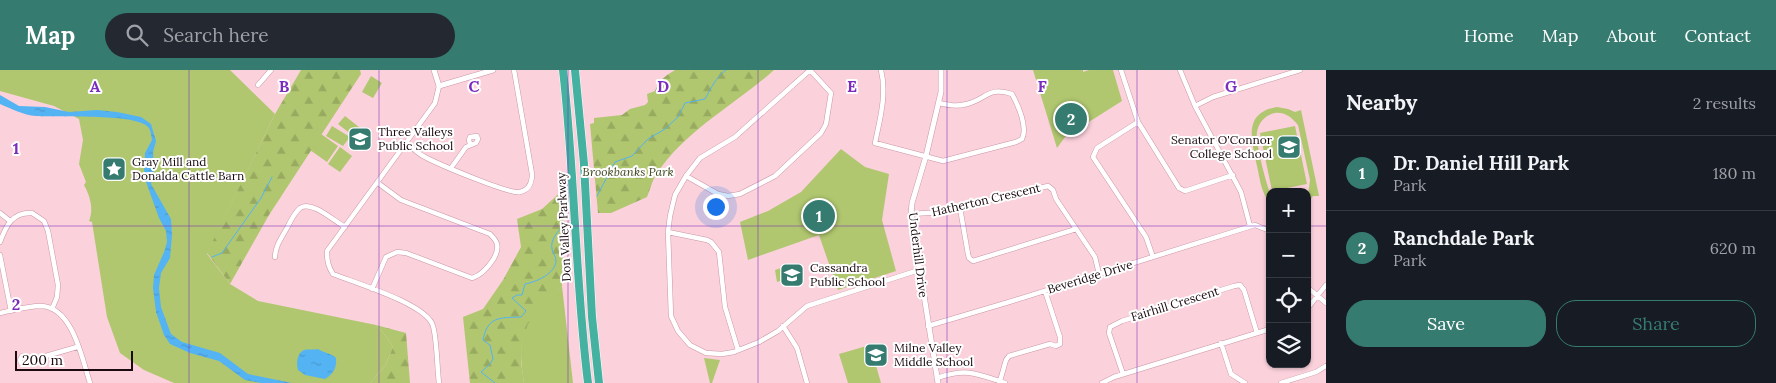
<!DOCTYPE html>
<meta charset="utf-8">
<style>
:root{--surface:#171b24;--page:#242831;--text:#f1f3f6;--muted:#9ea1a6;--line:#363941;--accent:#367b70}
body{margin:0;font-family:Lora,serif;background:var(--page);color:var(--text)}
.controls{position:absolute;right:15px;bottom:15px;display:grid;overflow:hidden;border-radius:10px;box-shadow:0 1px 4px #0004}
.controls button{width:45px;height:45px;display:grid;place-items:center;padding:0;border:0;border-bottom:1px solid var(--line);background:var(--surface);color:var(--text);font:25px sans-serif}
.scale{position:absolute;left:15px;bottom:12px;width:118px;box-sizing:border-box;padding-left:5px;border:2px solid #1b0a0f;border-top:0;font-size:14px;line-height:18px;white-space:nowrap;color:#1b0a0f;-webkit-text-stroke:4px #fff;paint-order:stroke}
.you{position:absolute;left:715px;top:136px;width:18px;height:18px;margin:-12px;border:4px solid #fff;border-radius:50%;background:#1a73e8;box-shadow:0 0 0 8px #1a73e833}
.badge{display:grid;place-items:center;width:32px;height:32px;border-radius:50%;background:var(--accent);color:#fff;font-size:16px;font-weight:700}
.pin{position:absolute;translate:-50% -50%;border:2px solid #fff;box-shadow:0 1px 5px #0006}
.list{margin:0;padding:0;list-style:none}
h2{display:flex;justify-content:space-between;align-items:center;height:65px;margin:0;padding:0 20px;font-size:21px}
h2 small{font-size:16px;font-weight:400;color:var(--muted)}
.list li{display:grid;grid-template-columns:32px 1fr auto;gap:15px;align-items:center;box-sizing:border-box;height:75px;padding:0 20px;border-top:1px solid var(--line)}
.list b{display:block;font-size:19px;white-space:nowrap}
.list p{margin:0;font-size:16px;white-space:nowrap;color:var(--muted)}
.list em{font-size:16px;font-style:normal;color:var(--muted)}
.actions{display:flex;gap:10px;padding:15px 20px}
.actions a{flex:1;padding:11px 0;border:1px solid var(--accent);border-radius:20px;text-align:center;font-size:18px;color:var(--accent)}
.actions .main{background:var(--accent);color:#fff}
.icon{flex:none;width:28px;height:28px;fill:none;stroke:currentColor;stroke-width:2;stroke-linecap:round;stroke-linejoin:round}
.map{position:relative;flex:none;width:1326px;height:313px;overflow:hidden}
header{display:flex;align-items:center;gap:30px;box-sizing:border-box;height:70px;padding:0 25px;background:var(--accent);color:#fff}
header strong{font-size:24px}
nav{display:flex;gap:28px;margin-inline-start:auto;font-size:18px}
.search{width:350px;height:45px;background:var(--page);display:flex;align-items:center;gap:12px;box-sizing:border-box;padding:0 18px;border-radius:28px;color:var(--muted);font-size:19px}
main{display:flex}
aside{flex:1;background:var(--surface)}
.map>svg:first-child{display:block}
</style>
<header>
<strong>Map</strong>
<div class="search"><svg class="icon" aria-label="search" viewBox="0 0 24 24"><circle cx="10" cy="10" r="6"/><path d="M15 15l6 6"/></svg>Search here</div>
<nav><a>Home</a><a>Map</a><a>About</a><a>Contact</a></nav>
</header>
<main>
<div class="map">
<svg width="1326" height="313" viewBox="0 0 1326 313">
<defs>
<pattern id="forest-firs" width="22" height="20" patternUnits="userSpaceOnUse" patternTransform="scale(1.25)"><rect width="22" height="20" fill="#b0c76f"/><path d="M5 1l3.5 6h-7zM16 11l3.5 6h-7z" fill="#97aa5f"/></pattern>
<pattern id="water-ripples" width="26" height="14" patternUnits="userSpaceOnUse" patternTransform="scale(1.25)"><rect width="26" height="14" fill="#54b3f3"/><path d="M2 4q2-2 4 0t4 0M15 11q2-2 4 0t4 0" fill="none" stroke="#4999cf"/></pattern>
</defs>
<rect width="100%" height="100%" fill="#fbd1dc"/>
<!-- green -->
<path fill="#b0c76f" d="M0,0H230L275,44L207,184L230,214L258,231L376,255L386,266L393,277L385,296L370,313H174L144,300L120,283L107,247L92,152L89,151C94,139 90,126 84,115L86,112L79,94L83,70L79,49L54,36L0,21Z
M1033,0H1083V2L1089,0H1113L1122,31L1065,67L1057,78Z
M371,6L382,13L373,28L362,22Z
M1277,37L1288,39L1295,42L1301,40L1319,126H1313L1307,134L1310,110L1298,55C1291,47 1285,42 1275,43C1266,44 1258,53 1257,62C1255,72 1266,112 1270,123V133C1261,123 1260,109 1257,96C1252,71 1242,43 1277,37Z
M345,46L364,61L357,69L338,54Z
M332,56L350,67L343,76L326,66Z
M1295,56L1307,114L1272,121L1260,63Z
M321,64L338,76L327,92L310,80Z
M340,77L352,86L340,102L328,94Z
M841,79L865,97L889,104L882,150L896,201L838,220L819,165L748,190L740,152L768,141L801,122Z
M790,195L789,208L777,212L775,200Z
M562,216L573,313H524C521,294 518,272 528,254C534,243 552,226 562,216Z
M870,275L881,313H848L839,284Z
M704,288L720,290L712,313H710Z"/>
<!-- forest -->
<path fill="url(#forest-firs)" d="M301,0H360L361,4L269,145L230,214L207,183L275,44Z
M675,0H774C735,35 685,60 656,105C652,111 650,120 647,127L611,143H598L590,54L594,53V48L622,45L630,39L645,35L648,32L647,24L655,21C659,10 665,6 675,0Z
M564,119L562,216L528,254L522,272L521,292L524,313H470L463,247L483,239L503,210L521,177L517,149L542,139Z
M376,255L406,263L410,313H370L385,296L393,277L386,266Z"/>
<!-- water -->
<path fill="url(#water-ripples)" d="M0,25L19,36L45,37L69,42L97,40L117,42L141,47L151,54L156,71L153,82L154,98L151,114L171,149L172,165L170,188L161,203L159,218L161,237L171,264L182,272L220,283L248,304L292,313H261L245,310L219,291L190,283L170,274L164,265L156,242L153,218L154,205L164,182L167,172L166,161L159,148L145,109L144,100L145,83L152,70C151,65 151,59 147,56C131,43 59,48 36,46C23,45 12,39 0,34Z
M318,279C324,283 331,283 336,288C337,298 333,304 325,309L305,305L298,300C296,294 297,283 304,280C307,279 314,280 318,279Z"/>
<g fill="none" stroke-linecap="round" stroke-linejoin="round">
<!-- stream -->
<path stroke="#54b3f3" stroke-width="1" d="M597,126L615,92L632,86L648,69L665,59L678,47L685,33L705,29C711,18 716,7 726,0
M212,187L222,183L261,128L272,107
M495,313L481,302L490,294L493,289L490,275L483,270C488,246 499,248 521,247L526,241L512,228L517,225H522L525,214C536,212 555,204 556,191C556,186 553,184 552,179C550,170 558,160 565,155"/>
<!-- minor casing -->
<g stroke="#c997a5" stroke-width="5.5">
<path id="minor" d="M810,0L735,67L700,88L686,106L675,125L670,146L668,162L671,246L678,261L690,275L706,283L722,284L734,282L759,272L778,261L807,236L919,200
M881,0C887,24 880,49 875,73L943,91L1016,72L1022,69C1028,57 1018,35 1012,24C988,16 987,29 967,34C957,37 948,35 939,33
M1121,0L1138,52L1179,118L1185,121L1233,105
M1180,0L1195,36L1241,122L1250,156
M258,15L271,0
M439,16L435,33L327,181C327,191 328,196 333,204C355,213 427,234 433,256C437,270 437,297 439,313
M1195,36L1213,27L1300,0
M1138,52L1097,78L1093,87L1146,167L1153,187
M407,73C413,78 418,84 425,87C438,94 511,125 520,122C529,120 532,112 532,104L514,0
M451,98L466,77L476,73L478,69L477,66L470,67L469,70L470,74
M686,106L718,124L728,126L740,124L775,106L821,63L826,54L831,23L810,0
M960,138L968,184L969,188L973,191L1076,159
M0,143L10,151
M911,144L942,142L1048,116L1053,120L1056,129L1095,187L1099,204
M668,162L707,170L711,172L719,182L725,237L738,280
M0,172C6,156 12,142 32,143L44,151L48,161L58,215L57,227L52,239
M0,185L11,241
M275,187C275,176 282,167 287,158C290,152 294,143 300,138C312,130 334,151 345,157
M1307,217L1326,233
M372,219L386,187L397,182L406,183L472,208C483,205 500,186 497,174C496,170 493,167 490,164L401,130L378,113
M1307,239L1326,215
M0,243C13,240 28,236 42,236C73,238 82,289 90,313
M783,256L797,278L807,313
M928,256L1009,232L1255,155L1270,161
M1221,273L1231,304L1245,313
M32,290L24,294L21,293L20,290L22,286H26L32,290L77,277
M1123,304L1109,263L1110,257L1122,251L1234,216L1240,215L1244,220L1257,263
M937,308C967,298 975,303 1005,313
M1000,311L1006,290L1009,286L1050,274L1056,276L1060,274V267L1045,221
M1102,313L1114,307L1270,259
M1281,313L1316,302L1326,296"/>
</g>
<!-- tertiary casing -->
<g stroke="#c997a5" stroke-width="6">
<path id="tertiary" d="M434,0L439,16L493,0
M938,313L911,144L912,133L926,86L941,22V0"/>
</g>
<!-- motorway casing -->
<g stroke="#fff" stroke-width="9">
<path id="motorway" d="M563,0C575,104 575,209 588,313
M575,0L584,94L592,247L599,313"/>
</g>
<!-- minor -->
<use href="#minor" stroke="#fff" stroke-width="4.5"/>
<!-- tertiary -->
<use href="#tertiary" stroke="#fff" stroke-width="5"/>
<!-- motorway -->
<use href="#motorway" stroke="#45b1a0" stroke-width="8"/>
</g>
<!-- grid -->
<path fill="none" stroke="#7b2cbf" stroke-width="1" stroke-opacity="0.55" d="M189,0V313M379,0V313M568,0V313M758,0V313M947,0V313M1137,0V313M0,156H1270M1307,156H1326"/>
<!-- icons -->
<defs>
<g id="school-square" transform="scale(1.25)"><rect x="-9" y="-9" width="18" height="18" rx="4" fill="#367b70" stroke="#fff"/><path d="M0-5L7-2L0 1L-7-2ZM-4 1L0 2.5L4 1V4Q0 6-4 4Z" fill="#fff"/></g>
<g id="sight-square" transform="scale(1.25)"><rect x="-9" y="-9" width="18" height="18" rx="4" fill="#367b70" stroke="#fff"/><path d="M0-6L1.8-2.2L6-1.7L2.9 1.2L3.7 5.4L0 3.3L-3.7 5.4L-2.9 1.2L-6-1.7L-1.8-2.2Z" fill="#fff"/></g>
</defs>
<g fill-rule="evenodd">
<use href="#school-square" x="360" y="69"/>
<use href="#school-square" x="1289" y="77"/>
<use href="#sight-square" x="114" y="99"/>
<use href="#school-square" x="792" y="205"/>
<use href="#school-square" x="876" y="285"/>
</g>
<g text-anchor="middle" stroke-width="4" stroke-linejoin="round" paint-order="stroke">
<!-- poi labels -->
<g font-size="12" fill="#1b0a0f" stroke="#fff" text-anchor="start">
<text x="378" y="66">Three Valleys<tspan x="378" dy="14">Public School</tspan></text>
<text x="1272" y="74" text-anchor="end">Senator O'Connor<tspan x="1272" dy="14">College School</tspan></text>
<text x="132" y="96">Gray Mill and<tspan x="132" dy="14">Donalda Cattle Barn</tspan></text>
<text x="810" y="202">Cassandra<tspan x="810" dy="14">Public School</tspan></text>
<text x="894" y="282">Milne Valley<tspan x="894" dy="14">Middle School</tspan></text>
</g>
<!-- park labels -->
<g font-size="12" font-style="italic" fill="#3e481f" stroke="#fff">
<text x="628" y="106">Brookbanks Park</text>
</g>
<!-- street labels -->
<g font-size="12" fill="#1b0a0f" stroke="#fff">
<text transform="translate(986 130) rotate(-13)" y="4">Hatherton Crescent</text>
<text transform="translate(564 157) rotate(-93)" y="4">Don Valley Parkway</text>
<text transform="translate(918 185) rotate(83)" y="4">Underhill Drive</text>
<text transform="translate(1090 207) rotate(-17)" y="4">Beveridge Drive</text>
<text transform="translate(1175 234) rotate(-17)" y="4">Fairhill Crescent</text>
</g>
</g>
<g font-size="16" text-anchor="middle" font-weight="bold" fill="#7b2cbf" stroke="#fff" stroke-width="4" stroke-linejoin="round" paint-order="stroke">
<text x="95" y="22">A</text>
<text x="284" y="22">B</text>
<text x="474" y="22">C</text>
<text x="663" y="22">D</text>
<text x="852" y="22">E</text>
<text x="1042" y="22">F</text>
<text x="1231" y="22">G</text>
<text x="16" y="84">1</text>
<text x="16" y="240">2</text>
</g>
</svg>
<div class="controls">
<button>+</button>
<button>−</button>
<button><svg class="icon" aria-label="locate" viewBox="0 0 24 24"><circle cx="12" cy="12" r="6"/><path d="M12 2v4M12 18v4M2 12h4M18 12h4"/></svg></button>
<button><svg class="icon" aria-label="layers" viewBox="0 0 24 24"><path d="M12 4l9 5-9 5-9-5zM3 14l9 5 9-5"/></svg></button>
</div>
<div class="scale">200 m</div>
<div class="you"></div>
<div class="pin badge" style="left:819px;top:146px">1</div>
<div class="pin badge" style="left:1071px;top:49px">2</div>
</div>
<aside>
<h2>Nearby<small>2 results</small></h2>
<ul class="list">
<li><span class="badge">1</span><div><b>Dr. Daniel Hill Park</b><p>Park</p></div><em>180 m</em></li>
<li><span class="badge">2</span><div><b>Ranchdale Park</b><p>Park</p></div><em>620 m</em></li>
</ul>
<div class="actions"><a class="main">Save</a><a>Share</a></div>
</aside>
</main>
